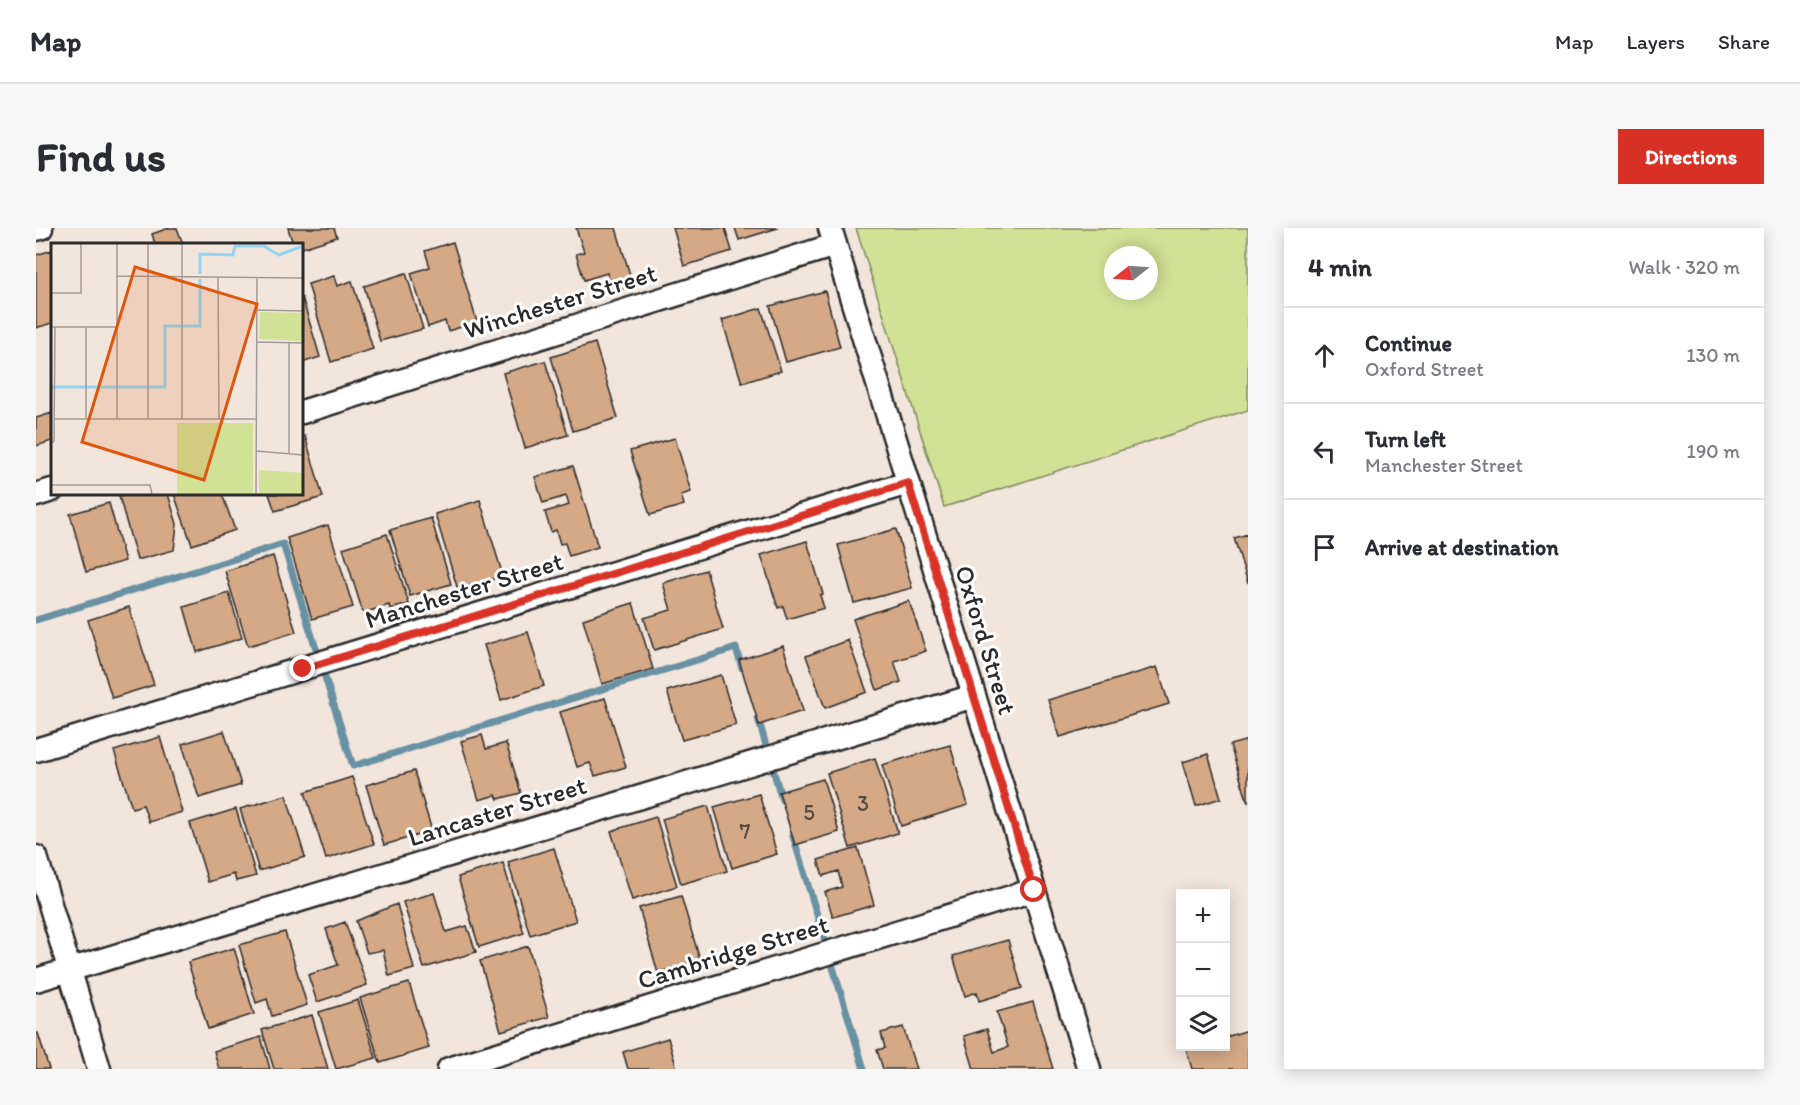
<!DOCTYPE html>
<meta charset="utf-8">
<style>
:root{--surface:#fff;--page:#f7f7f7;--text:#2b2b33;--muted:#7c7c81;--line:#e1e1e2;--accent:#d93025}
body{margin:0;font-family:Itim,sans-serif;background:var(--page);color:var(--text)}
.controls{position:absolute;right:18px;bottom:18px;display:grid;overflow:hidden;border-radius:0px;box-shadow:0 3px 15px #0003}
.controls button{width:54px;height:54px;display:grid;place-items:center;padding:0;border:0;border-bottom:2px solid var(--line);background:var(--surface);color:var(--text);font:30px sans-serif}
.compass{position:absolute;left:1068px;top:18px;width:54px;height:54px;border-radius:50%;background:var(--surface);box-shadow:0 3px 15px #0003;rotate:253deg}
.stop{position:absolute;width:18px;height:18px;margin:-14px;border:4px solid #d93025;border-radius:50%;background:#fff}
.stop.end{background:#d93025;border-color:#fff;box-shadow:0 2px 6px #0008}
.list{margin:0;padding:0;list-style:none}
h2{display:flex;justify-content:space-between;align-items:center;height:78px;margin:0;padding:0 24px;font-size:26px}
h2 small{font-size:20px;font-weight:400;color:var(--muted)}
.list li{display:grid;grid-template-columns:39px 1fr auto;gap:18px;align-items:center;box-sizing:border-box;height:96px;padding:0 24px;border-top:2px solid var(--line)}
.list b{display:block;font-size:22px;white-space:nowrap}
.list p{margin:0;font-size:20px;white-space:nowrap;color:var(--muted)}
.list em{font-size:20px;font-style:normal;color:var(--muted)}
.icon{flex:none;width:33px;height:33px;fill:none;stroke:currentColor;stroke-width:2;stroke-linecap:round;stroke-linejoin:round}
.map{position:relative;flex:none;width:1212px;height:841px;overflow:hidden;border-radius:0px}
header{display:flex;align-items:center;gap:36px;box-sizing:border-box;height:84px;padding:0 30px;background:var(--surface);border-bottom:2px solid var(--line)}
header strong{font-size:28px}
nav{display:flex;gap:33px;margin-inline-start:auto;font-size:21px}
.intro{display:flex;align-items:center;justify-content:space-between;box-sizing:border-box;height:144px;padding:0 36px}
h1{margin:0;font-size:42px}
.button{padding:15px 27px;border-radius:0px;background:var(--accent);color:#fff;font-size:21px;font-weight:700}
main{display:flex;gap:36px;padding:0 36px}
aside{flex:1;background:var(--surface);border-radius:0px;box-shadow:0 3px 15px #0003}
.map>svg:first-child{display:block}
</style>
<header>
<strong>Map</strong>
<nav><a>Map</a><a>Layers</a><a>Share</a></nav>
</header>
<div class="intro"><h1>Find us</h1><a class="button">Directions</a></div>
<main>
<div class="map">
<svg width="1212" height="841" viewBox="0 0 1212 841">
<rect width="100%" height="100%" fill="#f2e5db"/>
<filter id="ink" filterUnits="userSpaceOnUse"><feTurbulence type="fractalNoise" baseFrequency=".0167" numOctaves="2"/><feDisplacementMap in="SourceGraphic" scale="12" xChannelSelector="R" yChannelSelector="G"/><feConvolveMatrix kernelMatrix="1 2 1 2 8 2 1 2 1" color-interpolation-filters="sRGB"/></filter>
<g filter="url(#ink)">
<!-- green -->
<path fill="#d1e195" stroke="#7e8660" stroke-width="1.5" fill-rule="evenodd" d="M820,0H1212V182L908,279ZM1077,27H1113V63H1077Z"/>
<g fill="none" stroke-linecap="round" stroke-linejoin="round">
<!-- stream -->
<path stroke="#6891a3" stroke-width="7" d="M0,392L247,316L317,538L700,420L706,440
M722,490L746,572
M757,608L828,841"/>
</g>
<!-- building -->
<path fill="#d5a886" stroke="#2b2b2b" stroke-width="1.5" d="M133,0H141L147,16H119L116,6Z
M252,0H298L301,9L266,20V16H257Z
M540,0H580L597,57L577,64L571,45L548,52L540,26L548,24Z
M637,0H689L696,23L648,38Z
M699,0H742L703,12Z
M417,14L441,94L412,103L409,93L392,99L375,45L394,39L389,23Z
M16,22V95L0,100V27Z
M370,45L387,101L344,113L328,58Z
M298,48L301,58L316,53L337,121L295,134L272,56Z
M789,63L804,119L750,134L734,78Z
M266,69L284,129L266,135Z
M725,80L745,143L706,155L686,92Z
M559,115L582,190L537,203L515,129Z
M509,133L532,207L489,220L467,145Z
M16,185V213L0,218V190Z
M269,208L287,269L239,283L233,266H266V209Z
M639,210L655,264L645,267L648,277L614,287L594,223Z
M537,238L562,319L533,328L529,315L524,316L520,302L515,304L509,284L533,277L530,268L507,275L499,249Z
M92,266H132L141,296L138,322L101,332L83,268Z
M138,266H186L199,302L156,317Z
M444,272L467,348L422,362L399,286Z
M73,275L89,333L50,344L34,286Z
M395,290L415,356L374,368L354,302Z
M292,297L317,379L276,391L251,310Z
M860,301L876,360L818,375L802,317Z
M351,306L373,376L354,381L353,377L327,385L307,320Z
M1212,306V355L1198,310Z
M771,313L787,366L784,367L788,380L751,391L747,378L742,380L725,327Z
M237,328L260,404L212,418L189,343Z
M670,342L687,401L618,422L608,390L635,382L627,355Z
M193,365L206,410L161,424L148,379Z
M873,373L890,423L858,433L865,454L841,462L817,391Z
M597,375L617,441L566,456L547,391Z
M93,379L118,457L76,470L52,392Z
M492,404L508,458L465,472L448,417Z
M812,412L831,464L789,480L770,428Z
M747,418L767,483L723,497L703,432Z
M1121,439L1133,476L1024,509L1012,472Z
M685,447L700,497L646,512L631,463Z
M569,470L590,539L559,548L554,535L541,539L524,484Z
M188,503L205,557L163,570L146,516Z
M446,507L450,521L470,515L485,565L462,571L460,567L443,572L425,513Z
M124,509L146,584L113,594L107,577L96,580L78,523Z
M1212,512V575L1194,517Z
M914,517L932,577L865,598L846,537Z
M1172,526L1185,570L1160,578L1147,534Z
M839,530L862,605L814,620L791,545Z
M378,543L396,603L348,617L330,557Z
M316,549L338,616L290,631L269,564Z
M787,551L803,604L759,617L743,564Z
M723,566L741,626L696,640L678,579Z
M250,567L269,629L223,643L204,581Z
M672,578L691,643L645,656L626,591Z
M200,581L220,648L200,653L198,646L172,654L154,595Z
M620,589L641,658L596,672L575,603Z
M518,620L540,693L494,707L472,634Z
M822,620L838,677L797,689L789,664L806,659L802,643L787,648L782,632Z
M467,635L488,705L443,719L422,649Z
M398,665L410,704L431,698L440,724L388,740L367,674Z
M645,668L664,732L622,745L603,680Z
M361,676L378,741L353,748L347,722L331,725L320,693Z
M309,694L331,757L281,774L272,747L302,737L290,701Z
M249,704L271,777L236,788L231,771L220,775L203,717Z
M972,712L986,760L943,773L941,764L929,768L917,728Z
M492,718L513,789L465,803L444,733Z
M198,720L218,786L172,801L152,734Z
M373,755L393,820L344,835L324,770Z
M322,772L340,830L300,841L283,784Z
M997,774L1017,841H938L928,808L951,801L958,824L972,819L961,784Z
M276,787L292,841H238L226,802Z
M867,799L880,841H847L841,822L849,820L845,805Z
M1212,802V841H1156L1150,821L1158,818H1190V809Z
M0,805H2L13,841H0Z
M225,809L234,841H183L178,823Z
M632,810L641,841H592L587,824Z"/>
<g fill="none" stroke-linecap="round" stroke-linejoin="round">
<!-- minor casing -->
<g stroke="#2b2b2b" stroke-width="27">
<path id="minor" d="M794,0L1053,841
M0,1L5,0
M266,184L799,17
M0,267L16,262
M0,522L872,255
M0,629L63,841
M0,752L938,468
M413,841L998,662"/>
</g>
<!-- minor -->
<use href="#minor" stroke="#fff" stroke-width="22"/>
</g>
</g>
<g fill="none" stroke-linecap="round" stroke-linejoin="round" filter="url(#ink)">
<!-- route -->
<path stroke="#d93025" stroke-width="8" d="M267,441L872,255L998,662"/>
</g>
<g text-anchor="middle" stroke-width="6" stroke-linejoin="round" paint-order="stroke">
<!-- number labels -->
<g font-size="22" fill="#564a42">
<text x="827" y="583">3</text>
<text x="773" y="592">5</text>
<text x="709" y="611">7</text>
</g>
<!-- street labels -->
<g font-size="26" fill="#2b2b2b" stroke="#fff">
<text transform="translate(524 73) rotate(-17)" y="9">Winchester Street</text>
<text transform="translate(428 362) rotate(-17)" y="9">Manchester Street</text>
<text transform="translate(950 412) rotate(73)" y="9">Oxford Street</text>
<text transform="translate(461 583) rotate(-17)" y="9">Lancaster Street</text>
<text transform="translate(697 724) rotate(-17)" y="9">Cambridge Street</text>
</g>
</g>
<!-- overview -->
<g transform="translate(15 15)">
<rect width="252" height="252" fill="#f2e5db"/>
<path d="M209,69L252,70V98L208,96ZM126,180H202V251H126ZM208,227L252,230V251H208Z" fill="#d1e195"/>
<path fill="none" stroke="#91d5f3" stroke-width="3" d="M219,7L228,12L252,3M149,31V11L182,12L184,3H213L219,7M0,144H114V83H149V36"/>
<path fill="none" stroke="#a29b95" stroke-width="1.5" d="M66,1V176M66,33L252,35M167,34L168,176M0,50H30V1M206,67L252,68M0,84H66M35,84V176M205,99L252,100M4,176H205M97,176V1M131,176V1M0,201L3,198L4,84M205,208L252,212M238,211V99M0,242H99L101,251M205,251L206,34"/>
<path fill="#df570e" fill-opacity="0.15" stroke="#df570e" stroke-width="3" d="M84,24L206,61L153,237L31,199Z"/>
<rect width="252" height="252" fill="none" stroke="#2b2b2b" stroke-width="3"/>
</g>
</svg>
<div class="controls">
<button>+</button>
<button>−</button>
<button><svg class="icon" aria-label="layers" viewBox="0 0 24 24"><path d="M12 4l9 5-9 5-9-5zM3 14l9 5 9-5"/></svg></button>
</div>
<svg class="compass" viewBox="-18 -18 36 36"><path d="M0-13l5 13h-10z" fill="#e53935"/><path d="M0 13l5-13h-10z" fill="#7c7c81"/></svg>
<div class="stop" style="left:998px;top:662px"></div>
<div class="stop end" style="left:267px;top:441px"></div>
</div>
<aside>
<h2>4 min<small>Walk · 320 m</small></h2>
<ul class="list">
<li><svg class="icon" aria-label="ahead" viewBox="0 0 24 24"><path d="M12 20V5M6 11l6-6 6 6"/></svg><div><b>Continue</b><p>Oxford Street</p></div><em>130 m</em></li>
<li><svg class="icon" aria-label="left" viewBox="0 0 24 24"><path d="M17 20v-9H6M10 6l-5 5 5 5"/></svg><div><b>Turn left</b><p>Manchester Street</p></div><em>190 m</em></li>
<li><svg class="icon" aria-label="arrive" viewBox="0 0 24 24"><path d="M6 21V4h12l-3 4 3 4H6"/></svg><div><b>Arrive at destination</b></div></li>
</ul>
</aside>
</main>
